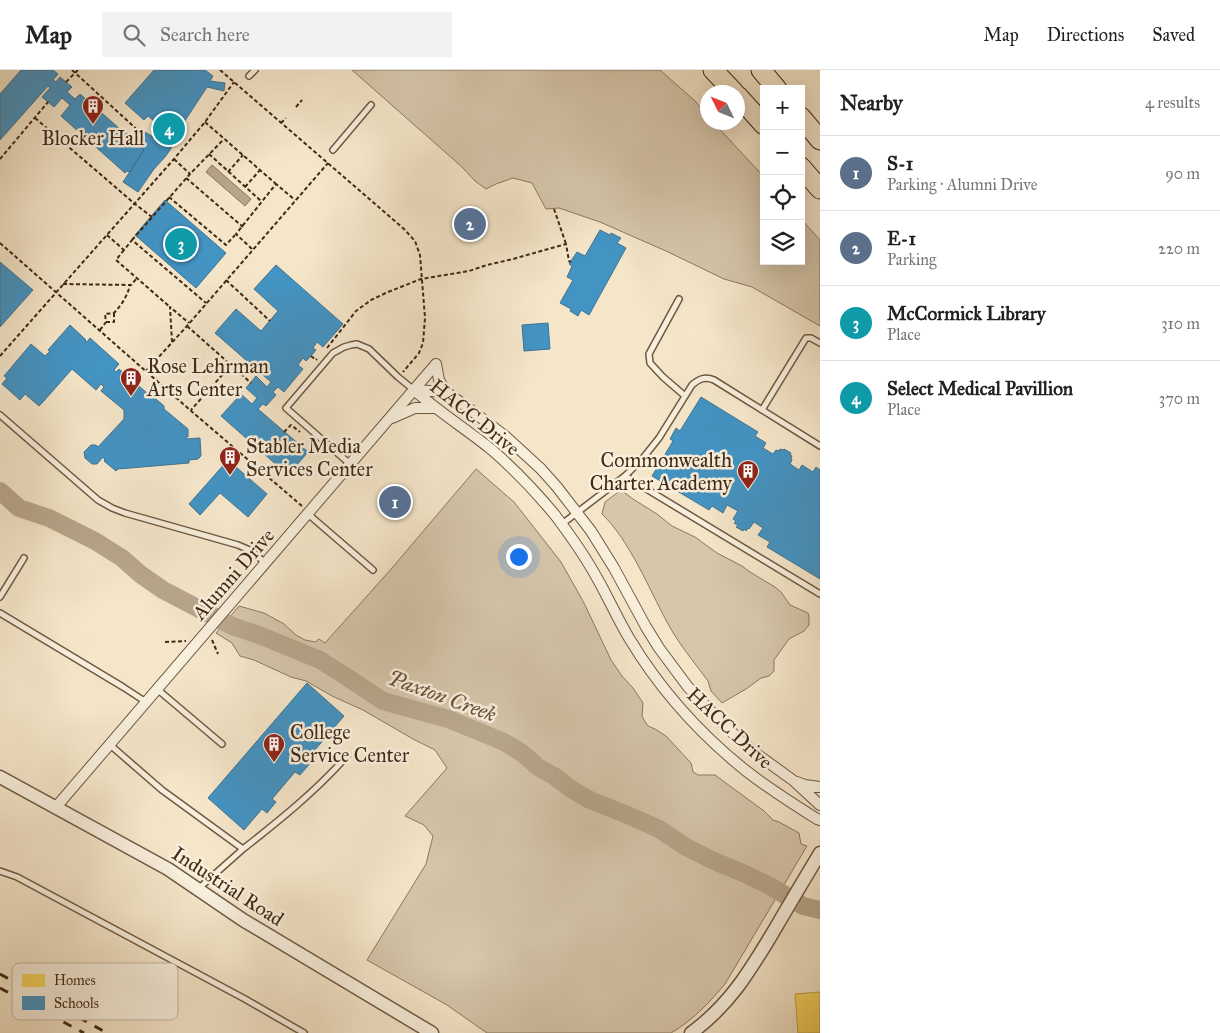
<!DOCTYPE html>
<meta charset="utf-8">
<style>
:root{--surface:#fff;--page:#f2f2f2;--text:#222;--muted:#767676;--line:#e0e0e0;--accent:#ea580c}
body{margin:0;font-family:"IM FELL Great Primer",serif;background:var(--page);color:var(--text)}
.controls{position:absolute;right:15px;top:15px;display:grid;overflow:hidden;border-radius:0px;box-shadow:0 5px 20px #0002}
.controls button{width:45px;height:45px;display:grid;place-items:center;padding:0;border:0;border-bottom:1px solid var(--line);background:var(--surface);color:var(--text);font:25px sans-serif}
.compass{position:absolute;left:700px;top:15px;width:45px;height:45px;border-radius:50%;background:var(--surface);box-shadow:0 5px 20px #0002;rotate:313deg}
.you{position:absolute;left:518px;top:486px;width:18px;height:18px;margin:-12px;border:4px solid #fff;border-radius:50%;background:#1a73e8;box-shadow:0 0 0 8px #1a73e833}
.badge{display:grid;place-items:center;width:32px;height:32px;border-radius:50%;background:var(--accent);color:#fff;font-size:16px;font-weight:700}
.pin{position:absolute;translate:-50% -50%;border:2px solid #fff;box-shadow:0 1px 5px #0006}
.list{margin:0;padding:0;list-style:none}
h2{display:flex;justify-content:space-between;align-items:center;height:65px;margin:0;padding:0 20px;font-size:21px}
h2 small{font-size:16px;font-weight:400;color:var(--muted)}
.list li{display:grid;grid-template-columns:32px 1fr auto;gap:15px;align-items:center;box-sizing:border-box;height:75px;padding:0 20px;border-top:1px solid var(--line)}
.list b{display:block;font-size:19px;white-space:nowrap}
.list p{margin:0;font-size:16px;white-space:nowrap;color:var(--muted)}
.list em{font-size:16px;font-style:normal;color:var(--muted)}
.icon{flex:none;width:28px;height:28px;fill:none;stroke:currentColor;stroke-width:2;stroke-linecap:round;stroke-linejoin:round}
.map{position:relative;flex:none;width:820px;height:963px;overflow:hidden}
header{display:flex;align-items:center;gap:30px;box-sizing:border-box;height:70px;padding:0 25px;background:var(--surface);border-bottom:1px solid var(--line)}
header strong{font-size:24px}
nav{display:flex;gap:28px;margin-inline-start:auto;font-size:18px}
.search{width:350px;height:45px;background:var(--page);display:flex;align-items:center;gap:12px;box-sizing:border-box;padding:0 18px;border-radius:0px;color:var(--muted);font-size:19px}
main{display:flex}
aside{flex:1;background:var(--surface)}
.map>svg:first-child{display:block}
</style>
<header>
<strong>Map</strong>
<div class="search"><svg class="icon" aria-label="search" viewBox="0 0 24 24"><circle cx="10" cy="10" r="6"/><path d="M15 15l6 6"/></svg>Search here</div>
<nav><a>Map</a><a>Directions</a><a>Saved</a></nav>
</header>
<main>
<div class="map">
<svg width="820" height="963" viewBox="0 0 820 963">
<rect width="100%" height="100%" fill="#f5e6ca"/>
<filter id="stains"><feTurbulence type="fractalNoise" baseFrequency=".004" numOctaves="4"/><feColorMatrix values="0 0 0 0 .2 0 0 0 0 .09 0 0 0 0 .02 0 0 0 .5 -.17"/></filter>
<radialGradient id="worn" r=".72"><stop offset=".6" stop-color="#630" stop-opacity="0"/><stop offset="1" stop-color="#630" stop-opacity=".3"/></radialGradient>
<!-- green -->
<path fill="#d6c6ab" stroke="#8c7860" d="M352,0H660L695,31L707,45L708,52L714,53L764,107V191H801V149L820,170V256L752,217L724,209L666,181L600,152L559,138L546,139L532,113L513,108L496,114L486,119L475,111L462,97Z
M476,399L514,432L561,492L584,533L611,590L622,606L633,618L643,633L642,646L644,650L648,656L655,659L666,666L691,693L693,702L698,705H715L764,741L773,750L779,752L799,763L801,774L807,776L725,914C709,933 692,951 671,963H487L447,935L367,890L426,794L433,766L424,755L405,746L447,698L435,680L413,669L363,640L332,626L306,611L291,607L254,590L240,586L232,573L216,563L239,536L264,543L284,554L296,565L305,570L315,572L319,569L325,573L392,498Z
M621,420L633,429L657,444L672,456L695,467L717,483L742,496L750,502L775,517L781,522L790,535L808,543L809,547V555L804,561L789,569L774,590V601L769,606L761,608L746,619L722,633L711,621L708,611C694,592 678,573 667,552C648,517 630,471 602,444L605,432Z"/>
<!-- water -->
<path fill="#b8a68c" stroke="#88745c" d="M212,95L251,129L245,136L206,102Z"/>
<!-- homes -->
<path fill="#f6d55c" stroke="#c0a147" d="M820,922V963H798L795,924Z"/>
<!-- schools -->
<path fill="#4393c3" stroke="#42738f" d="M21,0H53L58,4L53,10L56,12L60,7L72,17L67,22L75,29L80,24L144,80L130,102L127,101L125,103L61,46L70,35L62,28L54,37L42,27L50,18L48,16L0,70V24Z
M154,0H205L213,6L210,11L225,13L224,21L207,17L169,75L172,76L170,80L165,87L154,99L138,122L123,112L144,80L126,64L127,63L143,71L144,70L141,68L145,62L153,67L160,56L148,46L144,50L125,33Z
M165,130L226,183L196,218L135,165Z
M600,160L610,165L611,163L621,168L617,173L626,178L589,245L581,240L578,246L570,241L571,239L560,233L573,210L567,207L572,196L569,194L577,182L585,186Z
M0,192L33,220L0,257Z
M276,195L343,254L323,277L317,272L313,278L316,280L311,286L306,291L303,288L298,295L303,299L284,322L278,317L273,322L276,325L266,336L263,334L258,339L308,382L288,405L221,346L241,324L252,334L257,328L246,318L256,306L267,317L271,312L215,263L236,239L261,261L278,241L254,219Z
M548,253L550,279L524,281L522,255Z
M70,255L86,270L85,271L87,272L90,268L119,294L114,300L116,302L119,299L147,323H149L164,336V339L188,359V367H186V369L200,368L201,386L198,389L189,390V393L118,399L116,401L104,391L105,390L103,387L97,394H92L85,388L84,382L91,375H96L98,377L124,349V340L101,321L104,317L101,314L96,320L72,299L43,332L39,336L25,324L20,330L2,314L7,308L4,306L31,274L45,286L50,281L48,280Z
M701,327L758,362L755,366L766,373L763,378L773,384L776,380L779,381L780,379L783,380L784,379L791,383L790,385L792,386L791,388L792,390L790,394L799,400L802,395L813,402L816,397L820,400V509L767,477L770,472L758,465L763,458L754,452L749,459L748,458L746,461L744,459L743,461L736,457L738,455L734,453L736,451L733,449L738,441L727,435L723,443L712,436L709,440L652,406L673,371L670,369L676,358L680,361Z
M228,390L267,424L248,447L220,423L200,445L189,434Z
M307,613L344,646L314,681L318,684L300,705L295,702L272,729L276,732L267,743L262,739L244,760L208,728Z"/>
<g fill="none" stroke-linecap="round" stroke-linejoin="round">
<!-- river -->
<path stroke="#b8a68c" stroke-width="18" d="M0,421L19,438L49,448L95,471L122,488L140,504L163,520L232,556L259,565L320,590L342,604L383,631L448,649L504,672L522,683L538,697L554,706L571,719L590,730L630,746L659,759L686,777L714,791L745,804L770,816L803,836L820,840"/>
<!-- service casing -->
<g stroke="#6e5842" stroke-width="8">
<path id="service" d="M249,6L255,0
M333,80L371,35
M679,229L649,284L650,293L663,307L685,326
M762,340L806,268H811L820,273
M0,345L98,430L112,438L125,443L238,475L252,481L265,493
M350,394L286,338L333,283L344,277L351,275L357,274L369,279L398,307L414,320
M625,406L820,524
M308,444L373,500
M562,454L625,406L643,388L659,368L692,315C699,309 705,306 714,310L820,376
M0,527L24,488
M0,543L123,617L146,632
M157,619L222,674
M109,674L162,720L243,779L198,819
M243,779C280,750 316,721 347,686
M0,801L17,807L245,929L304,963"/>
</g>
<!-- minor casing -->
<g stroke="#6e5842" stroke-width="12">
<path id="minor" d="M436,294L439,310L446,322
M414,320C439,342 466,359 492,380C515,400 536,422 555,445C570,465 585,486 597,508C608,527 617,548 629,568C659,618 699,663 745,700C768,718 793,734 817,749L820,750
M414,320L446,322L467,337L505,366L541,399L557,417L591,461L614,498L646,557L659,578L688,617L722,653L740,670L758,685L794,711L820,735
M392,348L415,338H435
M797,712L805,715L820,717
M56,737L436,294"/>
</g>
<!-- tertiary casing -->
<g stroke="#6e5842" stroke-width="15">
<path id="tertiary" d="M0,707L168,799L243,850L432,963
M691,963C730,935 751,899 775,859C790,833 805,808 820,783"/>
</g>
<!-- motorway casing -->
<g stroke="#412915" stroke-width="21">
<path id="motorway" d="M713,0L734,22
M761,0L777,19
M738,26L764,55
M801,47L820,70
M801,97L820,119"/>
</g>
<!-- path -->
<path stroke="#412915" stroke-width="2" stroke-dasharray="4 2.5" stroke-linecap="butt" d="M72,0L143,65
M220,0L404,159L415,171L420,185L425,248L423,273L419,283L403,302
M66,12L78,0
M296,37L302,30
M35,48L135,134L152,147
M205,52L276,114
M281,53L286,48
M209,84L261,131
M0,89L48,32
M174,89L190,104
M228,102L243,85
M186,108L243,157
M245,117L260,100
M169,127L226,175L235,165
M554,139L566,174
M107,165L124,180L132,170L206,233
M132,170L190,104L224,69
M0,173L190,340L302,436
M252,179L236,164L276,114L295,130
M124,180L116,190L170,237
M226,210L270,251
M63,214L131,215L137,208
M106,252H114V243
M187,256L231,295L191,340
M100,260L106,252L105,244L114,243C122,234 127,227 130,215
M172,272L170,237L189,253
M327,278L356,241L371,230L388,222L421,209L469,201L487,195L513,189L566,174L569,191L571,192
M0,286L174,89L205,52L234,12
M311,286L316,290L317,289
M231,295L251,313
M146,301L187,256L328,93
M284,362L291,355L300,362
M212,570L218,584
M165,572L186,571"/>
<!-- service -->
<use href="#service" stroke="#f8efdd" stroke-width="5"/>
<!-- minor -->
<use href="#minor" stroke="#f8efdd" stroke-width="10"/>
<!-- tertiary -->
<use href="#tertiary" stroke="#f8efdd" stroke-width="12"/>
<!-- motorway -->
<use href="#motorway" stroke="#f5e6ca" stroke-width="19"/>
<!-- rail -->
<path stroke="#412915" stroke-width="3" stroke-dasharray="9 9" stroke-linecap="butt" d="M0,904L107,963
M0,918L84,963"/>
</g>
<!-- icons -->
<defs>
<g id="building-pin" transform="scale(1.125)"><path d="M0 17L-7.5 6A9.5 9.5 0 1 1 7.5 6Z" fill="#8f2418" stroke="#f8efdd"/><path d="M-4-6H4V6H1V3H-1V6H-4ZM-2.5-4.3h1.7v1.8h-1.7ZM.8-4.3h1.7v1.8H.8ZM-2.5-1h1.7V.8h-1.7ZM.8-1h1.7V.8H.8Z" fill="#fff"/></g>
</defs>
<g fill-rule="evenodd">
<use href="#building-pin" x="93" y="36"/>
<use href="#building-pin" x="131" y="308"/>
<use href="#building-pin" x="230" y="387"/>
<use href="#building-pin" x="748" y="401"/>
<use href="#building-pin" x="274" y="674"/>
</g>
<g text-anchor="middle" stroke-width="5" stroke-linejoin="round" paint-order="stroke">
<!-- poi labels -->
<g font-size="20" fill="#412915" stroke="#f8efdd" text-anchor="start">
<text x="93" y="75" text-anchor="middle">Blocker Hall</text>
<text x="147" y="303">Rose Lehrman<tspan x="147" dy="23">Arts Center</tspan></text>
<text x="246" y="383">Stabler Media<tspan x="246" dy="23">Services Center</tspan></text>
<text x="732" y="397" text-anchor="end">Commonwealth<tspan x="732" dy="23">Charter Academy</tspan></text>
<text x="290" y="669">College<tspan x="290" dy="23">Service Center</tspan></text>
</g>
<!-- street labels -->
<g font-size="20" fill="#412915" stroke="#f8efdd">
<text transform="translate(475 347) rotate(39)" y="7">HACC Drive</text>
<text transform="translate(233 504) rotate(-49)" y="7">Alumni Drive</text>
<text transform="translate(730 658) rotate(43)" y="7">HACC Drive</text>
<text transform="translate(228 816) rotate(33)" y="7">Industrial Road</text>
</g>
<!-- water labels -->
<g font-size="21" font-style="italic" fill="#654e39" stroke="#f8efdd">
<text transform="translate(442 626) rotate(20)" y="7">Paxton Creek</text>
</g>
</g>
<!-- legend -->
<rect x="12" y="893" width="166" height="57" rx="8" fill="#f8efdd" stroke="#c1b4a1" stroke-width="1"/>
<rect x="22" y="904" width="23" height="13" fill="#f6d55c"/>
<rect x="22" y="926" width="23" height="14" fill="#4393c3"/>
<g font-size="14" fill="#412915">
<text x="54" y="915">Homes</text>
<text x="54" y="938">Schools</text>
</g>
<rect width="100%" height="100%" filter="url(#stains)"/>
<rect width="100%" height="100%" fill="url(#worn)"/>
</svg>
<div class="controls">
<button>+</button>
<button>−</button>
<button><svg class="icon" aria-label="locate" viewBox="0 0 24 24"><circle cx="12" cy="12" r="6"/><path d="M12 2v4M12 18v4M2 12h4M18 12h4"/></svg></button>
<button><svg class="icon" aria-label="layers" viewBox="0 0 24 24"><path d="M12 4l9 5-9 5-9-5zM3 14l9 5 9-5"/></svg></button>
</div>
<svg class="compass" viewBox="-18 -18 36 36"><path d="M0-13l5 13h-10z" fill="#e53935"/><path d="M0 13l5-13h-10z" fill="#767676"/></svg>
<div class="you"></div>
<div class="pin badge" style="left:395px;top:432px;background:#5c6f8a">1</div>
<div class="pin badge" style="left:470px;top:154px;background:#5c6f8a">2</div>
<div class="pin badge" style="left:181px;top:174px;background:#0f9aa8">3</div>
<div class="pin badge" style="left:169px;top:59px;background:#0f9aa8">4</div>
</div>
<aside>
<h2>Nearby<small>4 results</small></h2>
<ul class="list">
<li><span class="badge" style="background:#5c6f8a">1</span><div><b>S-1</b><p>Parking · Alumni Drive</p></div><em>90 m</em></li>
<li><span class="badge" style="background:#5c6f8a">2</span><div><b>E-1</b><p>Parking</p></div><em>220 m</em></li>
<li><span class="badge" style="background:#0f9aa8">3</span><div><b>McCormick Library</b><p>Place</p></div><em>310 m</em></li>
<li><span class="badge" style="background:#0f9aa8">4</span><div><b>Select Medical Pavillion</b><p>Place</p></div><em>370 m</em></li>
</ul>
</aside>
</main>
